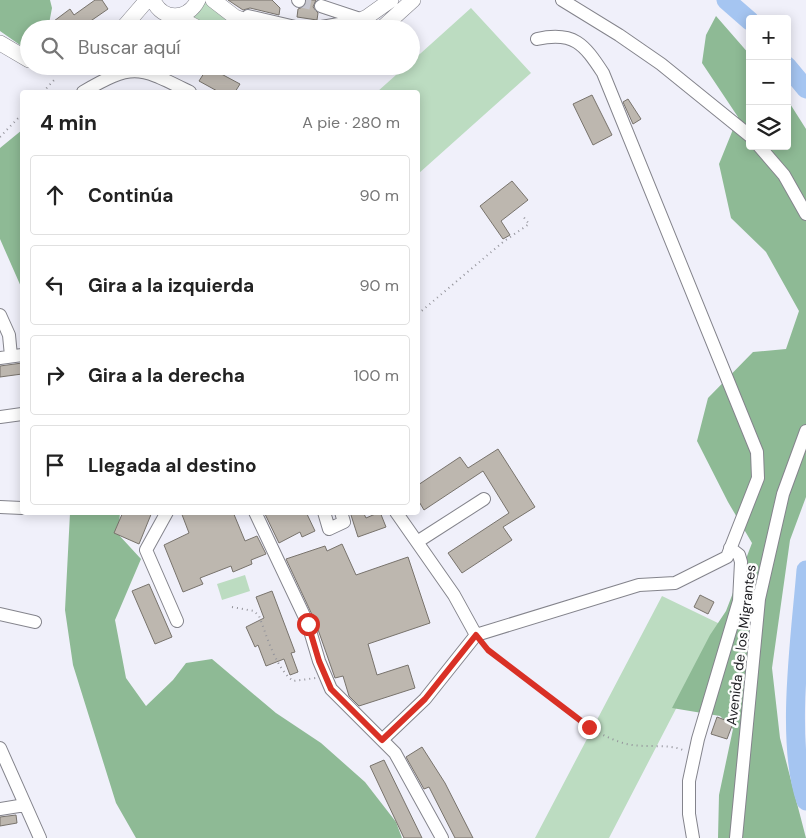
<!DOCTYPE html>
<html lang="es">
<meta charset="utf-8">
<style>
:root{--surface:#fff;--page:#f2f2f2;--text:#222;--muted:#767676;--line:#e0e0e0}
body{margin:0;font-family:"DM Sans",sans-serif;background:var(--page);color:var(--text)}
.controls{position:absolute;right:15px;top:15px;display:grid;overflow:hidden;border-radius:5px;box-shadow:0 2px 12px #0003}
.controls button{width:45px;height:45px;display:grid;place-items:center;padding:0;border:0;border-bottom:1px solid var(--line);background:var(--surface);color:var(--text);font:25px sans-serif}
.stop{position:absolute;width:15px;height:15px;margin:-11px;border:4px solid #d93025;border-radius:50%;background:#fff}
.stop.end{background:#d93025;border-color:#fff;box-shadow:0 1px 5px #0008}
.list{margin:0;padding:0;list-style:none}
h2{display:flex;justify-content:space-between;align-items:center;height:65px;margin:0;padding:0 20px;font-size:21px}
h2 small{font-size:16px;font-weight:400;color:var(--muted)}
.list li{display:grid;grid-template-columns:32px 1fr auto;gap:15px;align-items:center;box-sizing:border-box;height:80px;margin:0 10px 10px;padding:0 10px;border:1px solid var(--line);border-radius:5px}
.list b{display:block;font-size:19px;white-space:nowrap}
.list em{font-size:16px;font-style:normal;color:var(--muted)}
.icon{flex:none;width:28px;height:28px;fill:none;stroke:currentColor;stroke-width:2;stroke-linecap:round;stroke-linejoin:round}
.map{position:relative;flex:none;width:806px;height:838px;overflow:hidden}
.search{position:absolute;background:var(--surface);box-shadow:0 2px 12px #0003;left:20px;top:20px;width:400px;height:55px;display:flex;align-items:center;gap:12px;box-sizing:border-box;padding:0 18px;border-radius:28px;color:var(--muted);font-size:19px}
.panel{position:absolute;background:var(--surface);box-shadow:0 2px 12px #0003;left:20px;top:90px;width:400px;height:425px;border-radius:5px}
.map>svg:first-child{display:block}
</style>
<div class="map">
<svg width="806" height="838" viewBox="0 0 806 838">
<rect width="100%" height="100%" fill="#f0f0fa"/>
<!-- green -->
<path fill="#bcdcc1" d="M203,1L241,29H214L191,16Z
M471,8L531,73L418,174V92H377L406,66H411V62Z
M245,575L250,591L222,600L217,584Z
M662,596L720,624L609,838H535Z"/>
<!-- forest -->
<path fill="#8eba95" d="M0,0H50L52,8L48,29H29V47L20,45L0,31Z
M716,16L750,55V146H787V99L806,129V497L790,540L772,668L780,738L806,838H718L719,795L733,729L720,716L672,708L710,635L726,611L752,543L728,502L697,441L708,398L753,352L786,349L799,311L766,252L731,218L719,164L738,117L702,63L706,35Z
M22,130V289L0,239V148Z
M70,513H120L118,534L141,559L115,620L126,678L146,706L173,680L186,663L212,659L276,713L321,743L365,782L396,822L402,838H136L116,803L73,665L65,610Z"/>
<g fill="none" stroke-linecap="round" stroke-linejoin="round">
<!-- river -->
<path stroke="#a5c5f1" stroke-width="19" d="M726,0L750,21
M787,66L806,89
M806,570C801,633 785,742 806,801"/>
</g>
<!-- building -->
<path fill="#bdb7af" stroke="#78736c" d="M95,0H102L108,9L79,29H53L50,24L70,9L74,15Z
M228,0H272L280,8L279,15L250,8L243,10Z
M307,0H316L313,7L318,13L317,20L297,17L298,9L305,6Z
M212,69L240,84L235,92H219L199,81L206,70L210,73Z
M592,95L612,135L593,145L573,104Z
M628,99L641,119L633,124L623,102Z
M512,181L528,200L501,221L510,235L503,239L480,206Z
M22,363V374L0,377V366Z
M498,449L535,507L503,527L512,540L462,573L448,553L509,513L483,471L424,510L418,500V485L460,457L468,468Z
M123,512H152L139,544L114,533Z
M181,512H233L245,541L257,536L266,554L251,560L252,564L233,572L231,566L200,578L203,584L183,592L164,545L189,533Z
M264,512H306L315,531L302,537L300,532L279,543Z
M350,512H363L366,518L380,512L386,527L358,537Z
M342,544L356,575L408,557L430,623L368,644L377,675L408,665L415,688L359,706L349,696L343,676L335,678L315,621L286,559L325,546L327,551Z
M149,584L172,637L155,644L132,591Z
M272,591L295,652L291,653L298,672L290,675L284,659L266,666L258,645L255,647L246,627L264,618L256,597Z
M700,595L714,602L708,614L694,607Z
M717,717L733,723L727,739L711,734Z
M422,747L445,783L473,838H455L429,787L424,789L406,757Z
M384,760L422,838H404L370,766Z
M16,815L17,823L0,826V817Z"/>
<g fill="none" stroke-linecap="round" stroke-linejoin="round">
<!-- minor-tunnel -->
<path stroke="#c7c7d0" stroke-width="12" stroke-dasharray="12 6" stroke-linecap="butt" d="M299,1L321,6"/>
<!-- minor casing -->
<g stroke="#84848c" stroke-width="14">
<path id="minor" d="M298,0L299,1
M562,0L619,35L661,64L750,136
M321,6L357,18
M248,16L304,29
M310,29L339,24L351,18
M83,92C134,62 139,67 190,92
M759,146L784,175L806,214
M0,315L9,335L11,356
M0,358L22,355
M0,417L22,414
M0,507L22,508
M167,512L146,550L177,621
M255,512L308,624L319,661L331,689L395,753L442,838
M324,512L329,529L344,522L341,512
M396,512L454,595L476,635L639,585L675,583L727,557L758,478L757,452L603,73C584,44 574,31 537,39
M417,542L484,499
M0,614L35,622
M382,740L425,699L476,635
M0,748L40,838
M0,809L25,805
M693,838L689,814V781L698,739L739,601L741,562L739,555L730,548
M736,838L759,599L783,494L806,431"/>
</g>
<!-- major casing -->
<g stroke="#84848c" stroke-width="16">
<path id="major" d="M153,0C163,22 188,20 198,0
M213,0L235,17L264,29
M175,16L200,29
M122,29L147,0
M341,29L367,17L391,0
M381,29L413,0
M0,43L29,60
M48,66H69"/>
</g>
<!-- path -->
<path stroke="#94949b" stroke-width="2" stroke-dasharray="1 4" stroke-linecap="butt" d="M43,92L55,79
M0,137L22,114
M418,314L503,242L529,224L522,215
M232,607L254,611L259,616C267,636 275,667 293,681L316,678
M484,645C494,658 509,666 522,676C553,701 585,731 623,743C642,749 667,743 683,750"/>
<!-- minor -->
<use href="#minor" stroke="#fff" stroke-width="12"/>
<!-- major -->
<use href="#major" stroke="#fff" stroke-width="15"/>
</g>
<g fill="none" stroke-linecap="round" stroke-linejoin="round">
<!-- route -->
<path stroke="#d93025" stroke-width="6" d="M308,624L319,661L331,689L382,740L425,699L476,635L488,650L589,727"/>
</g>
<g text-anchor="middle" stroke-width="5" stroke-linejoin="round" paint-order="stroke">
<!-- street labels -->
<g font-size="14" fill="#222226" stroke="#fefefe">
<text transform="translate(741 645) rotate(-83)" y="5">Avenida de los Migrantes</text>
</g>
</g>
</svg>
<div class="controls">
<button>+</button>
<button>−</button>
<button><svg class="icon" aria-label="layers" viewBox="0 0 24 24"><path d="M12 4l9 5-9 5-9-5zM3 14l9 5 9-5"/></svg></button>
</div>
<div class="stop" style="left:308px;top:624px"></div>
<div class="stop end" style="left:589px;top:727px"></div>
<div class="search"><svg class="icon" aria-label="search" viewBox="0 0 24 24"><circle cx="10" cy="10" r="6"/><path d="M15 15l6 6"/></svg>Buscar aquí</div>
<section class="panel">
<h2>4 min<small>A pie · 280 m</small></h2>
<ul class="list">
<li><svg class="icon" aria-label="ahead" viewBox="0 0 24 24"><path d="M12 20V5M6 11l6-6 6 6"/></svg><div><b>Continúa</b></div><em>90 m</em></li>
<li><svg class="icon" aria-label="left" viewBox="0 0 24 24"><path d="M17 20v-9H6M10 6l-5 5 5 5"/></svg><div><b>Gira a la izquierda</b></div><em>90 m</em></li>
<li><svg class="icon" aria-label="right" viewBox="0 0 24 24"><path d="M7 20v-9h11M14 6l5 5-5 5"/></svg><div><b>Gira a la derecha</b></div><em>100 m</em></li>
<li><svg class="icon" aria-label="arrive" viewBox="0 0 24 24"><path d="M6 21V4h12l-3 4 3 4H6"/></svg><div><b>Llegada al destino</b></div></li>
</ul>
</section>
</div>
